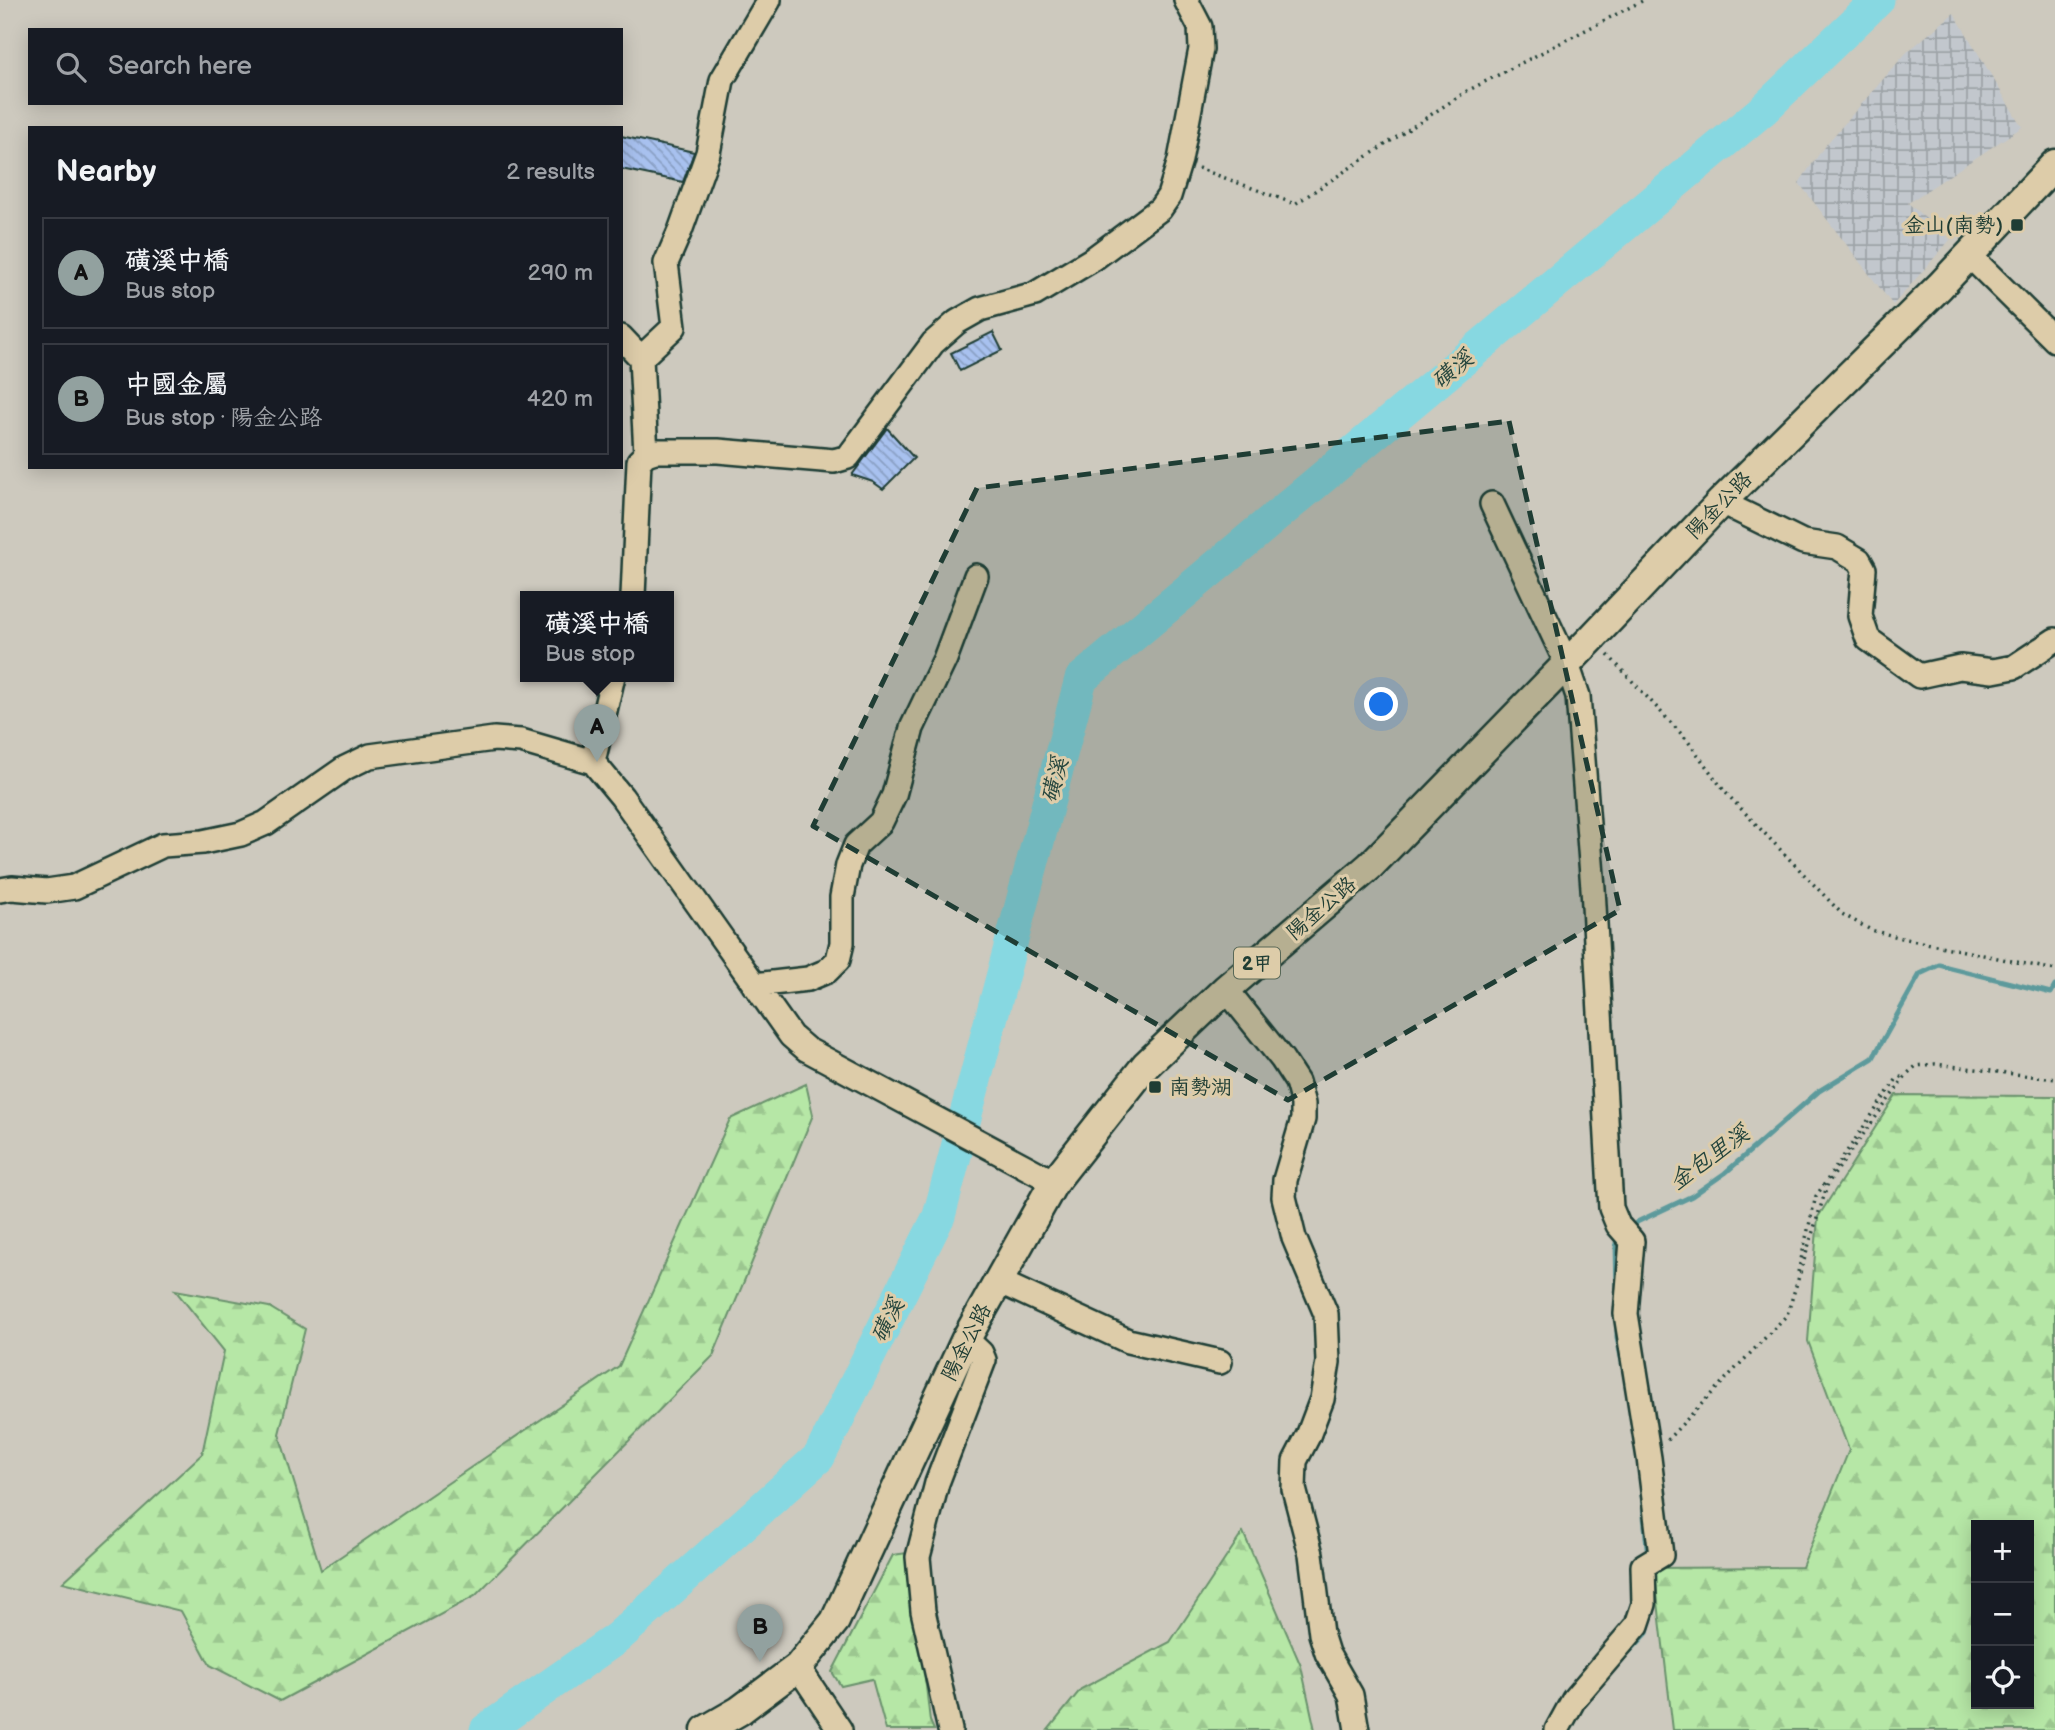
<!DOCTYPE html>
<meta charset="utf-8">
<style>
:root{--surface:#171b24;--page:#20242c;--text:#f1f3f6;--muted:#9ea1a6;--line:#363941;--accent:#92a19f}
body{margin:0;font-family:"Balsamiq Sans","LXGW WenKai TC",sans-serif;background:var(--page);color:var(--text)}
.controls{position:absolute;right:21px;bottom:21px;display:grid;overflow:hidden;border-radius:0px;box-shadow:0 4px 18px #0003}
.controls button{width:63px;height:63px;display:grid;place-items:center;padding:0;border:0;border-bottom:2px solid var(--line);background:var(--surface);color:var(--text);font:35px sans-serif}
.you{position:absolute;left:1382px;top:705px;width:24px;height:24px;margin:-18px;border:5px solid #fff;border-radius:50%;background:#1a73e8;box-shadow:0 0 0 10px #1a73e833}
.badge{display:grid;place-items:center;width:46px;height:46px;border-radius:50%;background:var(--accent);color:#111;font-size:23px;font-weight:700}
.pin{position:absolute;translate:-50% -58px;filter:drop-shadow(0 2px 4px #0008)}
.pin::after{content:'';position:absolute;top:37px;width:24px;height:21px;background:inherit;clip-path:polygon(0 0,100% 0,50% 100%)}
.popup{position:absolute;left:520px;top:591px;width:154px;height:91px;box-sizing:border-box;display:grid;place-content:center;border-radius:0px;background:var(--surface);filter:drop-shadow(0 2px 5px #0005);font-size:23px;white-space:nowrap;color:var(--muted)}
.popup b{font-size:26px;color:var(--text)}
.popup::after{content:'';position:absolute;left:50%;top:100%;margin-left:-14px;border:14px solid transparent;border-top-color:var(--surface)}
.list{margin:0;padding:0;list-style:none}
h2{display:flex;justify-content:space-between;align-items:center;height:91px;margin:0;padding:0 28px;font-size:30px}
h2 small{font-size:23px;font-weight:400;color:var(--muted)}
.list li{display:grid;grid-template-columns:46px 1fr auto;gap:21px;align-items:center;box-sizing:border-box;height:112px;margin:0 14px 14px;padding:0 14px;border:2px solid var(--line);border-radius:0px}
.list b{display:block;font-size:26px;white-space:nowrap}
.list p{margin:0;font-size:23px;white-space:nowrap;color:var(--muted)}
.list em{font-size:23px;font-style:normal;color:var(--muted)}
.icon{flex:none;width:38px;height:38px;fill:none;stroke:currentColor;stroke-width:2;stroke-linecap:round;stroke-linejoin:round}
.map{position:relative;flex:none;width:2055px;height:1730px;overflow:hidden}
.search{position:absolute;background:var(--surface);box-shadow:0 4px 18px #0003;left:28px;top:28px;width:595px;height:77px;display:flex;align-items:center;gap:18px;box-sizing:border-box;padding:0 24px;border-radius:0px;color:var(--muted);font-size:26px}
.panel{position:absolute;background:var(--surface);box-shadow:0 4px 18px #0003;left:28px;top:126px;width:595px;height:343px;border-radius:0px}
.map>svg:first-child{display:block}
</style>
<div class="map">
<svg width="2055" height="1730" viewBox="0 0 2055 1730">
<defs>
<pattern id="industrial-grid" width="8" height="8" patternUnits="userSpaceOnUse" patternTransform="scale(1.75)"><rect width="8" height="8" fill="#c2c7cd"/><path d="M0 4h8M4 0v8" fill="none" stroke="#9da3a7"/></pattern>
<pattern id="forest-firs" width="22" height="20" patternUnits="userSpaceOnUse" patternTransform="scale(1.75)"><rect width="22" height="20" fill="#b6e7a6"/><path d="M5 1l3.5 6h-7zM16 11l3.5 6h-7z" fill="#9cc790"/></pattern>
<pattern id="building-back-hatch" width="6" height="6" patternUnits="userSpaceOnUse" patternTransform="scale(1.75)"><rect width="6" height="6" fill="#a8c1ef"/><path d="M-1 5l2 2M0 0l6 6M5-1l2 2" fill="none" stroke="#889ec2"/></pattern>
</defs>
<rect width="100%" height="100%" fill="#cdc9be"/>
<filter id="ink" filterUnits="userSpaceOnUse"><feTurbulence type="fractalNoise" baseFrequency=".0143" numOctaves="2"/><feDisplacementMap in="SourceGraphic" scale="14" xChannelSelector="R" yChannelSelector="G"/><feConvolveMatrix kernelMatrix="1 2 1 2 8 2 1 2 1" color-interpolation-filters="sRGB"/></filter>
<g filter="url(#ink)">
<!-- industrial -->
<path fill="url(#industrial-grid)" d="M1954,13L2022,127L1908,203L1950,240L1893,305L1799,183L1824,147L1906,53Z"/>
<!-- forest -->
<path fill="url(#forest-firs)" stroke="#6a926d" stroke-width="2" fill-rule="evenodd" d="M806,1084L813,1115L713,1356L475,1596L280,1701L210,1665L181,1611L63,1582L202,1454L224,1351L175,1290L269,1307L305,1329L279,1434L321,1570L619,1366L730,1119Z
M1896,1095L2055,1096V1730H1673L1654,1568L1802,1567L1849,1450L1808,1341L1818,1217ZM1976,1525H2029V1704H1976Z
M1243,1532L1301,1666L1315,1730H1048L1081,1689L1170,1642Z
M907,1553L915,1589L930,1721L934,1730H886L872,1679L841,1686L832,1672L893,1555Z"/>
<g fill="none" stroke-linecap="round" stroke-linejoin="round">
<!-- stream -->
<path stroke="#5d9a9c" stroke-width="5" d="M1630,1229L1637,1222L1692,1196L1725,1173L1819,1091L1873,1058L1920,974L1939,965L2051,993L2055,986
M1617,1294L1616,1243L1621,1239
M1617,1325V1337L1625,1377
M1642,1494L1647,1547
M1630,1651L1647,1633L1649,1622"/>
<!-- river -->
<path stroke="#87d8e1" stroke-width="33" d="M486,1730L617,1638L819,1457L939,1216L1081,679L1764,109L1878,0"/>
</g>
<!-- building -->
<path fill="url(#building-back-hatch)" stroke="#1f3d34" stroke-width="2" d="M621,136L694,152L683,182L621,169Z
M993,332L1002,350L960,371L951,353Z
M887,428L914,458L883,489L873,482L852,475Z"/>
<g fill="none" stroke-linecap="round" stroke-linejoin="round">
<!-- minor casing -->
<g stroke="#1f3d34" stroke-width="28">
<path id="minor" d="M1969,255L2055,340
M621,337L641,358L646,454
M641,358L674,327L666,263L680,231L708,153L722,80L769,0
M1721,502L1803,542L1837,547L1859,560L1864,569L1860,616L1868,639L1919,676L1960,667L1993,671L2014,667L2055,640
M1492,504L1567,664L1578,696L1593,888L1611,1208L1618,1225L1632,1241L1626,1314L1649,1458L1661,1555L1643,1566L1644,1604L1637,1625L1574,1699L1557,1730
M633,596L639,461L646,454L655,451H718L834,461L848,457L933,343L957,322L980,309L1035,294L1093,259L1160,209L1169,196L1180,160L1201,49L1200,27L1186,0
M593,762L613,676
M0,890L12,888L47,891L74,887L163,845L203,842L241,834L266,823L345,768L370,756L494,739L521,741L593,762L622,797L791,1036L806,1049L1054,1182
M754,985L808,979L827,971L838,960L842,943V897L848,865L856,845L881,822L894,795L912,728L945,659L976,576
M1226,989L1282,1059L1297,1082L1303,1104V1119L1285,1180L1284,1197L1294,1238L1326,1314L1328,1362L1322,1399L1308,1436L1295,1461L1294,1489L1311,1554L1321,1634L1327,1653L1351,1695L1357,1730
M998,1281L1128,1341L1220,1362
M798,1667L840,1730
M950,1730L923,1611L918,1557L937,1483L984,1360L981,1353L966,1339"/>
</g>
<!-- major casing -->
<g stroke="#1f3d34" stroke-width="33">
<path id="major" d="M706,1730L739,1711L798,1667L835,1621L966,1339L1054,1182L1146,1065L1226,989L1370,866L1592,638L1721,502L1940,286L2055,164"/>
</g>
<!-- path -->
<path stroke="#1f3d34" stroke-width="3.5" stroke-dasharray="2 5" stroke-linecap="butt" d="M1198,168L1295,204L1467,91L1644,0
M1608,655L1687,740L1725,792L1842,914L1871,930L1902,938L2055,970
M1798,1272L1816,1196L1896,1080L1906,1074
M1667,1440L1787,1315L1828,1183L1907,1074L1916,1066L1935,1064L2055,1079"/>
<!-- minor -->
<use href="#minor" stroke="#ddcca9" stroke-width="23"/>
<!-- major -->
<use href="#major" stroke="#ddcca9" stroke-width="28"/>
</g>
</g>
<!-- marked area -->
<path fill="#1f3d34" fill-opacity="0.2" stroke="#1f3d34" stroke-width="5" stroke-dasharray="14 9" stroke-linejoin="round" d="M1509,421L1620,910L1288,1100L813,826L977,488Z"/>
<!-- markers -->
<g fill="#1f3d34" stroke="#ddcca9" stroke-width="2.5">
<rect x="2010" y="218" width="14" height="14" rx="3.5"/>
<rect x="1148" y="1080" width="14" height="14" rx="3.5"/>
</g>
<g text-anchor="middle" stroke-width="6" stroke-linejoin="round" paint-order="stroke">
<!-- shield labels -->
<rect fill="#ddcca9" stroke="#586857" stroke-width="2" x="1234" y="947.5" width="46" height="31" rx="5"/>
<g font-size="19" font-weight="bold" fill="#1f3d34">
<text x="1257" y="970">2甲</text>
</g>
<!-- poi labels -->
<g font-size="21" fill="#1f3d34" stroke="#ddcca9" text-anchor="end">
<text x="2003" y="232">金山(南勢)</text>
<text x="1169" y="1094" text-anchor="start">南勢湖</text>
</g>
<!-- street labels -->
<g font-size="21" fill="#1f3d34" stroke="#ddcca9">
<text transform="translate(1719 505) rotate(-46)" y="7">陽金公路</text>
<text transform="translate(1321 908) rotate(-41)" y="7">陽金公路</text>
<text transform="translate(966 1342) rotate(-63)" y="7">陽金公路</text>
</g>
<!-- water labels -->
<g font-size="23" font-style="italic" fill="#24453d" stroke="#ddcca9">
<text transform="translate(1452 369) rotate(-40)" y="8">磺溪</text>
<text transform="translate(1054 780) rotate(-75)" y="8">磺溪</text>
<text transform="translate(1709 1157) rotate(-36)" y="8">金包里溪</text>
<text transform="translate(887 1320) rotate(-64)" y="8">磺溪</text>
</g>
</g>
</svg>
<div class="controls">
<button>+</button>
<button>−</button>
<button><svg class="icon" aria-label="locate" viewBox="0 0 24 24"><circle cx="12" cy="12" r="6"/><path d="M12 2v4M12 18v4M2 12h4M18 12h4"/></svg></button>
</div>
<div class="you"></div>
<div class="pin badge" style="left:597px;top:762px">A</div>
<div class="popup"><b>磺溪中橋</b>Bus stop</div>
<div class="pin badge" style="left:760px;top:1662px">B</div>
<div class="search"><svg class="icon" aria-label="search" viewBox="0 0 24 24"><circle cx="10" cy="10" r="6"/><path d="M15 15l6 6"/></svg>Search here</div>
<section class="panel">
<h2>Nearby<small>2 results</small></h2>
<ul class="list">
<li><span class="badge">A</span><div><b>磺溪中橋</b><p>Bus stop</p></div><em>290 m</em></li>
<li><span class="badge">B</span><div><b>中國金屬</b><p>Bus stop · 陽金公路</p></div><em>420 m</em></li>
</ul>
</section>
</div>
